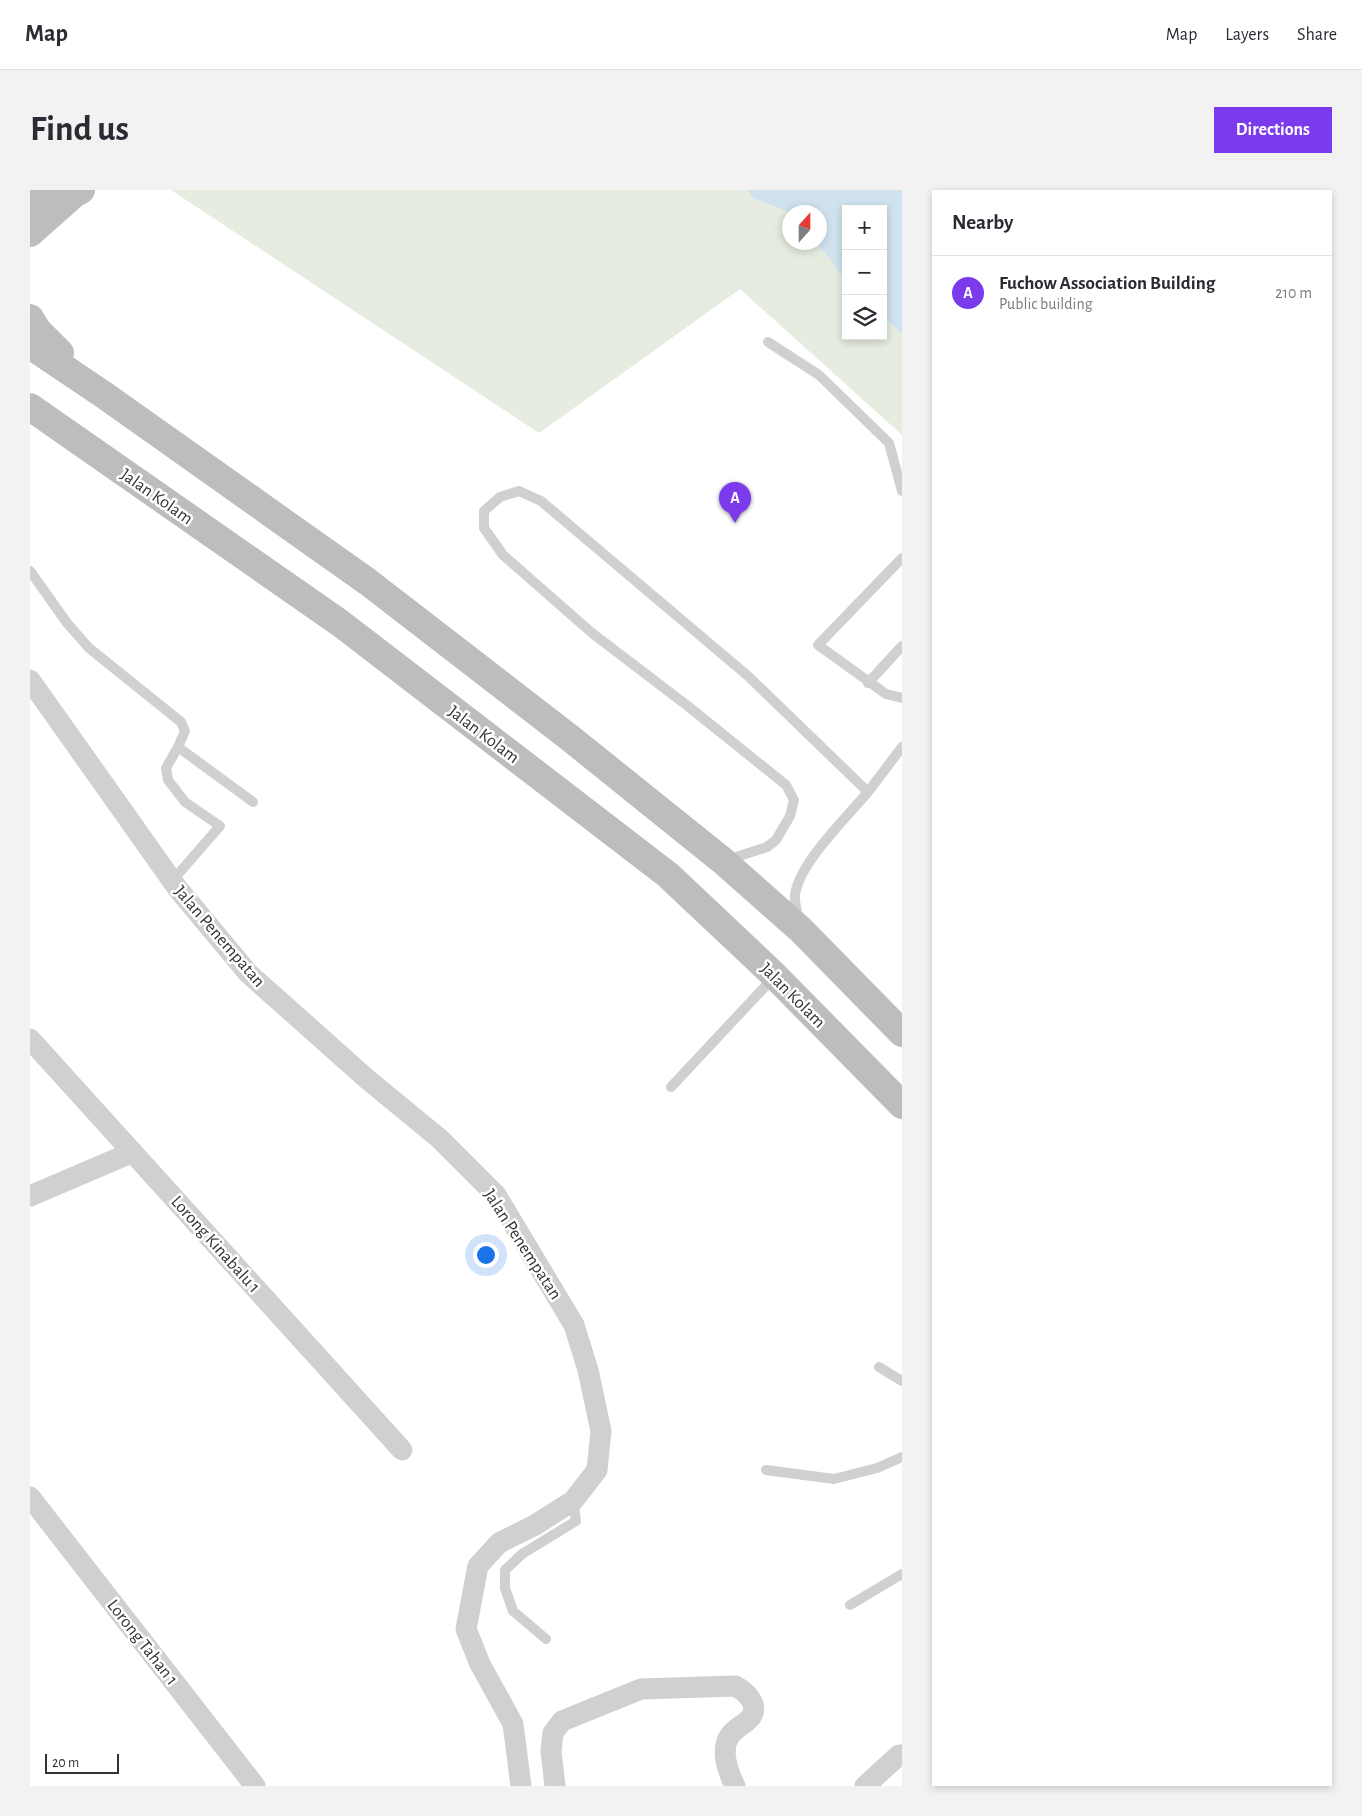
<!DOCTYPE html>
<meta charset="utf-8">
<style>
:root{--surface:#fff;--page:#f2f2f3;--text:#2b2b33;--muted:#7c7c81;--line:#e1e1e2;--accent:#7c3aed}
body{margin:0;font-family:"Alegreya Sans",sans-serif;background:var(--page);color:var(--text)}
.controls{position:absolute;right:15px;top:15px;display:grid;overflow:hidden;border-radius:0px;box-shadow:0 2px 8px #0003}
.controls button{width:45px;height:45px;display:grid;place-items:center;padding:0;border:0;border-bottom:1px solid var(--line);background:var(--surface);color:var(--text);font:25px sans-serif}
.compass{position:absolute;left:752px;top:15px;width:45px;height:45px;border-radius:50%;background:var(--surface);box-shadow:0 2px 8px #0003;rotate:21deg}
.scale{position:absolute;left:15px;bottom:12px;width:74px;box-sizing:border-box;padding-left:5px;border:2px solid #333;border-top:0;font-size:14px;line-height:18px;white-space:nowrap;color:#333;-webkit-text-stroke:4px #fff;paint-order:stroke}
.you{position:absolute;left:455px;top:1064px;width:18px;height:18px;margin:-12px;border:4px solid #fff;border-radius:50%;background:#1a73e8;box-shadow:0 0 0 8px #1a73e833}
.badge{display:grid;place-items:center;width:32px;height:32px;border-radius:50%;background:var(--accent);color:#fff;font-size:16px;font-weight:700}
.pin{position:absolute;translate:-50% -41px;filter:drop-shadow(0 1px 2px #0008)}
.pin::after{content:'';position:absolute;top:26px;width:18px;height:15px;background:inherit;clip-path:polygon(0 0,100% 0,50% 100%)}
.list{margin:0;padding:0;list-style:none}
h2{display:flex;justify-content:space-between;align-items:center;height:65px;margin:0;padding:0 20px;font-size:21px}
h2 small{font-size:16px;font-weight:400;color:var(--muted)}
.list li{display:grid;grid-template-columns:32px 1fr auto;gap:15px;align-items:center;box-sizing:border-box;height:75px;padding:0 20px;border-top:1px solid var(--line)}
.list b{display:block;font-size:19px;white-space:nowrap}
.list p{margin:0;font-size:16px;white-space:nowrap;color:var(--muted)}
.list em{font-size:16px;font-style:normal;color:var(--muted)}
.icon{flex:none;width:28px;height:28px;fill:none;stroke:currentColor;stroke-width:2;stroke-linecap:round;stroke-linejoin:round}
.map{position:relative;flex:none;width:872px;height:1596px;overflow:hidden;border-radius:0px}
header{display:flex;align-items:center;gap:30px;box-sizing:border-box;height:70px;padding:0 25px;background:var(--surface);border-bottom:1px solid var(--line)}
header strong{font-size:24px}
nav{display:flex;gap:28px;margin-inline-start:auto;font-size:18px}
.intro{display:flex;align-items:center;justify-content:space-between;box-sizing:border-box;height:120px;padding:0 30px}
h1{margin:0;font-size:35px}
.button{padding:12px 22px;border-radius:0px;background:var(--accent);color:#fff;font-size:18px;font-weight:700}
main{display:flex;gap:30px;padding:0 30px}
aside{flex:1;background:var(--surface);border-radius:0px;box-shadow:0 2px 8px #0003}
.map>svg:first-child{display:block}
</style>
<header>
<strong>Map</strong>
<nav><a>Map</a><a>Layers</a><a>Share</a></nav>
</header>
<div class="intro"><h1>Find us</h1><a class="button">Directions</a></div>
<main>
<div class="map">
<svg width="872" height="1596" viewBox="0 0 872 1596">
<rect width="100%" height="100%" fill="#fff"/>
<!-- green -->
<path fill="#e6ecdf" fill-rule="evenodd" d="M141,0H872V245L710,99L509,243ZM816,19H853V146H816ZM759,22H789V52H759Z"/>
<!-- water -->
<path fill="#cfe2ee" d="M718,0H872V143L853,127V19H816V91L801,70L786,53L789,52V22H759V24L755,20L723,8Z"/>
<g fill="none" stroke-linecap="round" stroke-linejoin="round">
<!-- lane -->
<path stroke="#d0d0d0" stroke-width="10" d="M738,152L789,185L859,253L872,301
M872,368L788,455L856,504L872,508
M0,381L37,433L59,458L151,532L155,541L148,557L136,578L138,590L155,612L190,636L143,690
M838,493L872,456
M148,557L223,612
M838,602L872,557
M697,670L737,657L746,650L760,626L764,610L756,595L659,517L562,443L473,365L454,338V321L470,307L489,301L511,311L718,486L838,602C817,627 769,673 765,705C764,713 768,724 769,732
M641,897L744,787
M849,1177L872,1191
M736,1280L804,1289L847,1278L872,1267
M820,1415L872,1384
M516,1449L483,1421L475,1398V1380L492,1364L546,1331L543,1311"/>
<!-- street -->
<path stroke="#d0d0d0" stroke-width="21" d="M0,490L148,699L218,783L337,889L410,949L466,1005L544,1135L558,1180L571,1241L567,1280L543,1311L505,1335L469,1353L448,1376L436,1439L450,1474L483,1534L491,1596
M0,849L372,1260
M0,1006L103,962
M0,1307L225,1596
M525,1596L521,1561L523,1543L532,1531L611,1499L705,1496C715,1501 730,1514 721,1527C714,1536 702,1538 697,1551C692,1565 699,1584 705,1596
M835,1596L869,1565H872"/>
<!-- secondary -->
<path stroke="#bdbdbd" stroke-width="28" d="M0,11L44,4
M0,43L44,4L51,0
M0,128L8,141L30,163
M0,155L74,205L338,392L540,548L693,671L771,740L872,843
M0,217L310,433L638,685L745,786L872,915"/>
</g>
<g text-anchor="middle" stroke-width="5" stroke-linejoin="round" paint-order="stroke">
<!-- street labels -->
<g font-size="18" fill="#333" stroke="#fff">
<text transform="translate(127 306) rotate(35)" y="6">Jalan Kolam</text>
<text transform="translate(454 544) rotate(37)" y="6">Jalan Kolam</text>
<text transform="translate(190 746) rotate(49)" y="6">Jalan Penempatan</text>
<text transform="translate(763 805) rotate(45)" y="6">Jalan Kolam</text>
<text transform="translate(186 1054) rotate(48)" y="6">Lorong Kinabalu 1</text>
<text transform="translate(493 1054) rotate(57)" y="6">Jalan Penempatan</text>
<text transform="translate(113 1452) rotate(52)" y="6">Lorong Tahan 1</text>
</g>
</g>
</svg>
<div class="controls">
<button>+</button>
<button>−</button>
<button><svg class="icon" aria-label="layers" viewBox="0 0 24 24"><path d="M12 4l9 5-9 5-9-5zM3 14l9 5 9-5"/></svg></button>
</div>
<svg class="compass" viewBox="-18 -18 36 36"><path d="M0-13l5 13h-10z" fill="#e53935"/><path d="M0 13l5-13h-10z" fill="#7c7c81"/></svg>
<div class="scale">20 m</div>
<div class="you"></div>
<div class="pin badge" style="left:705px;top:333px">A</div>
</div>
<aside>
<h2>Nearby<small></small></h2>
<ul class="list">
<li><span class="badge">A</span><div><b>Fuchow Association Building</b><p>Public building</p></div><em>210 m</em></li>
</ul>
</aside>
</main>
